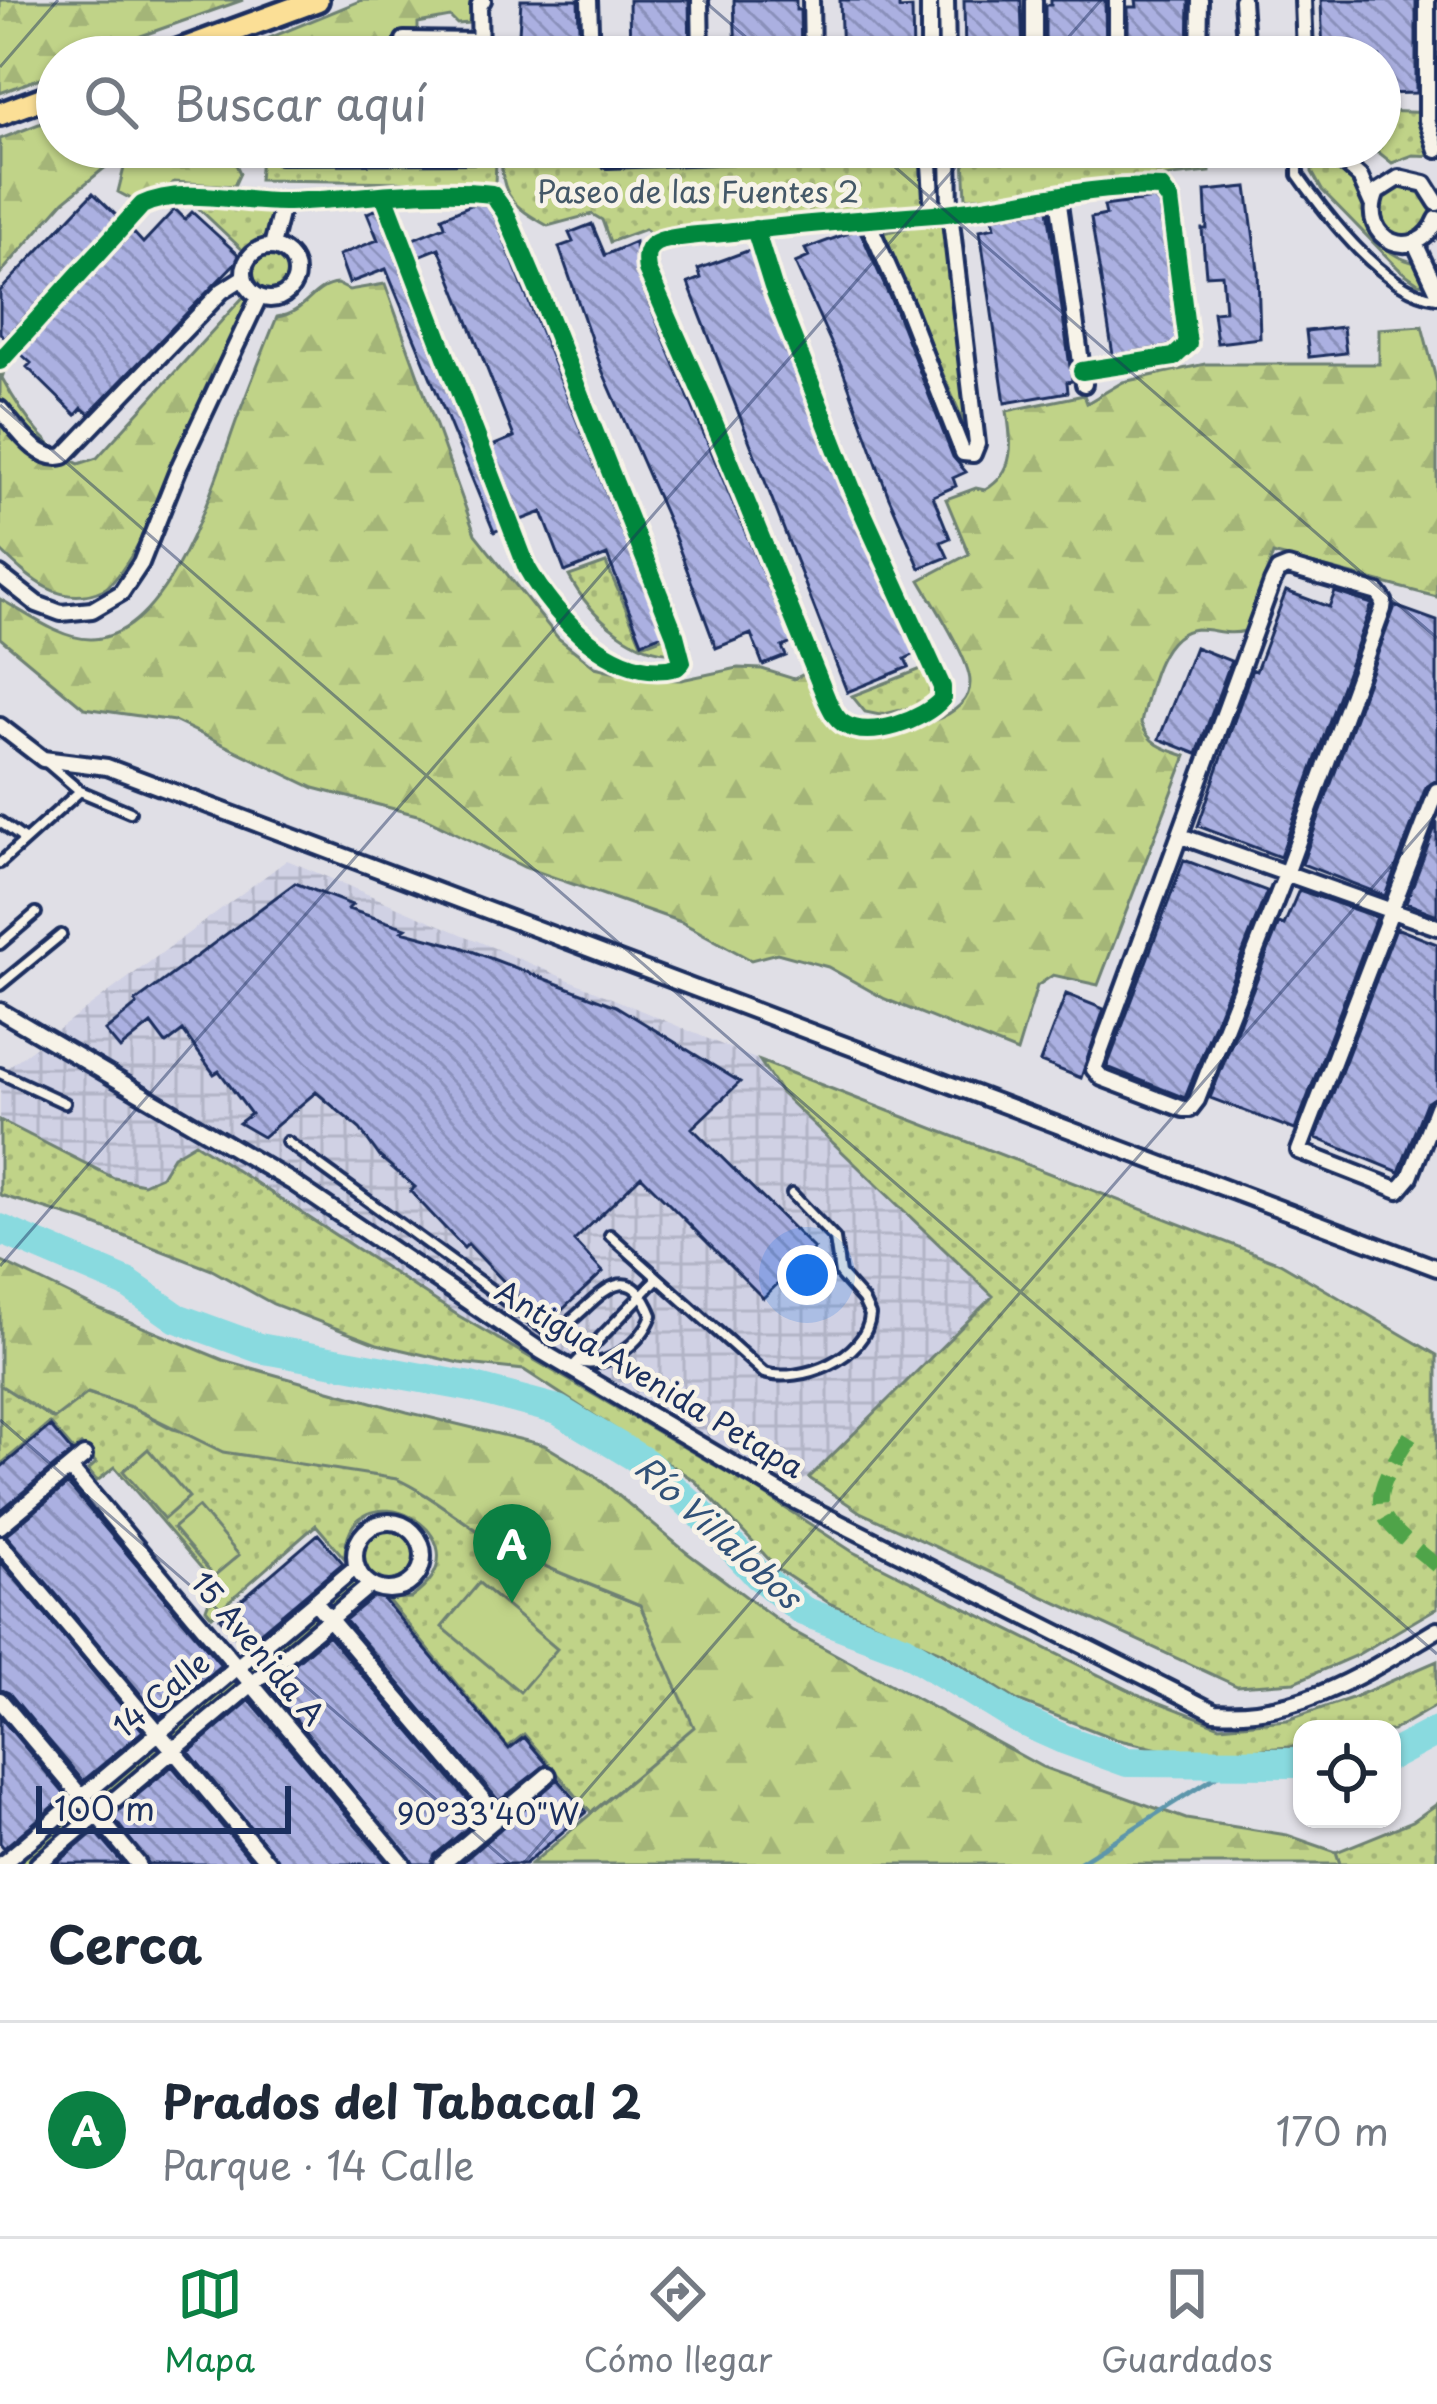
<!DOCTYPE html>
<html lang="es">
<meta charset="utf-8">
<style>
:root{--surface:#fff;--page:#f2f2f3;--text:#1f2937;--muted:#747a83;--line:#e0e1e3;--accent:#0b8043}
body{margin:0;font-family:"Playpen Sans",sans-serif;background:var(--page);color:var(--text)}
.controls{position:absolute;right:36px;bottom:36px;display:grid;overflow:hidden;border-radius:24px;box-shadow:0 3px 9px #0004}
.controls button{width:108px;height:108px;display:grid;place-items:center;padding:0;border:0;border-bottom:3px solid var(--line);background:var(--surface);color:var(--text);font:60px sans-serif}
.scale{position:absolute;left:36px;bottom:30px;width:255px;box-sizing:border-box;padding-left:12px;border:6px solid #1b2f5e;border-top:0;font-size:33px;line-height:42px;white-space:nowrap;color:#1b2f5e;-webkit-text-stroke:9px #f7f3e8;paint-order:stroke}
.you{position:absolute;left:807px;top:1275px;width:42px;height:42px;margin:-30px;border:9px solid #fff;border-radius:50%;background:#1a73e8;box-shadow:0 0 0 18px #1a73e833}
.badge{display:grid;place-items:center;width:78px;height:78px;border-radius:50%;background:var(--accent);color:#fff;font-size:39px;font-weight:700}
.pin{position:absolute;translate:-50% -99px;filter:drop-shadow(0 3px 6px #0008)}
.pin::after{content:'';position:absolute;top:63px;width:42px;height:36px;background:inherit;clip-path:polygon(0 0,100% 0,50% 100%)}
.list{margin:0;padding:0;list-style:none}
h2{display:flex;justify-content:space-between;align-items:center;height:156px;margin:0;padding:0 48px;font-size:51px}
h2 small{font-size:39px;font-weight:400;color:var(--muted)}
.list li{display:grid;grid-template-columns:78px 1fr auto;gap:36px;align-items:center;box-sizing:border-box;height:216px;padding:0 48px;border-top:3px solid var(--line)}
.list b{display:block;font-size:45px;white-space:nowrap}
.list p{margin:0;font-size:39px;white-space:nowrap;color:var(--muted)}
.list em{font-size:39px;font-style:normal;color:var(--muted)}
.icon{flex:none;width:66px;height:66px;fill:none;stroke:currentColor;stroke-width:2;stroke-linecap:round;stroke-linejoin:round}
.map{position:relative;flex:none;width:1437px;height:1864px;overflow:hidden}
.search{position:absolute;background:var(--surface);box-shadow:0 3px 9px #0004;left:36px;right:36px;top:36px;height:132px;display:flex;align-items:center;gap:30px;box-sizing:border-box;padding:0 42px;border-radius:66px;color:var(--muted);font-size:45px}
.sheet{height:372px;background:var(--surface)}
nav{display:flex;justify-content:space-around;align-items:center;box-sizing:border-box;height:168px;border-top:3px solid var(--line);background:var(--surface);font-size:33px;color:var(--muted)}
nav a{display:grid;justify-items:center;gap:6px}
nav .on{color:var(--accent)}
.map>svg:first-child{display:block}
</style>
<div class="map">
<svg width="1437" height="1864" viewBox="0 0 1437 1864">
<defs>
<pattern id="industrial-grid" width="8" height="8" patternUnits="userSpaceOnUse" patternTransform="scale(3)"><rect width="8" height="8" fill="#d0d1e4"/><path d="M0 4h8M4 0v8" fill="none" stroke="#b2b4c6"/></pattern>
<pattern id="grass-dots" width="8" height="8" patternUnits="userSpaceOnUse" patternTransform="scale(3)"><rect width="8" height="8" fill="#c0d388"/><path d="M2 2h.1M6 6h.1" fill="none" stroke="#a4b578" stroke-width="1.8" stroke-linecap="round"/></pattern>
<pattern id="forest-firs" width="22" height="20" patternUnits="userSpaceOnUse" patternTransform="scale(3)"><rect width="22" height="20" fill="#c0d388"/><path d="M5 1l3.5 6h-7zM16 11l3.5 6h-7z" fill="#a4b578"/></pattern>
<pattern id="building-back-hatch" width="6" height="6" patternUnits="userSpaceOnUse" patternTransform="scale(3)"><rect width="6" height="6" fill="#abb0e1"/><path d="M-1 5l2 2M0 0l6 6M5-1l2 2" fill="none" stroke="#8a90ba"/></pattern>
</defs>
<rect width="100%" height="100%" fill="#e0dfe6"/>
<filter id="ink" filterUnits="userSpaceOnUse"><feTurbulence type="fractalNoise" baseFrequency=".00833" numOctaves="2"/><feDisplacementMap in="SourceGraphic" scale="24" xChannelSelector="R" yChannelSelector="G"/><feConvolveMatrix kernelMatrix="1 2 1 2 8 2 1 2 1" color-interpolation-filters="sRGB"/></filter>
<g filter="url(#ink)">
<!-- industrial -->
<path fill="url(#industrial-grid)" d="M287,860L760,1061L781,1093L993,1296L809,1478L759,1491L459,1316L253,1181L173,1156L161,1176L143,1184L114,1178L0,1120V1073Z"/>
<!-- grass -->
<path fill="url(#grass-dots)" stroke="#6e8173" stroke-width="3" d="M1380,111L1434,113L1437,156L1413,155L1392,163L1372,147H1380Z
M928,147L932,215L658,239L645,229L610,242L602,220L592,214L548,226C511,205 502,197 501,154Z
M1312,147H1326L1371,190C1357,233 1392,267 1436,264L1437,286L1418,283L1400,270L1322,190L1312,172Z
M1210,152V172L966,198L964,156Z
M261,157L496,161L495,183L259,180Z
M1376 211a29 29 0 1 1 58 0a29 29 0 1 1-58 0Z
M191,201L269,207L276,221L252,254L272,251C289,259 294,274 284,290L263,298L249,292L242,271L249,256Z
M944,220L985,441L982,449L974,446L882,233Z
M606,563L642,645L683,630L690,646L686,652C637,659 590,616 569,576Z
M934,664L942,686L931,703L880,715L865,712L852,696Z
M760,1061L1280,1263L1437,1355V1608L1357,1655L1295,1682L1237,1686L860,1512L809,1478L993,1296L781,1093Z
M0,1120L114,1178L143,1184L161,1176L173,1156L195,1143L459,1316L759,1491L853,1552L1137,1694L1220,1726L1287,1720L1352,1698L1437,1661V1705L1392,1731L1302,1729V1746L1185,1755L1115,1739L1018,1701L941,1652L829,1603L779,1570L695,1481L524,1370L459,1363L377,1344L273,1304L212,1270L85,1221L0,1195Z
M0,1385L53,1419L87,1393L131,1407L173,1429L397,1479C432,1495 459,1521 493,1540C540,1567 590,1585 640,1605L695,1727L591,1813L524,1734L508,1747L387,1599L411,1598C500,1535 344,1458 345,1559L316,1525L212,1616L206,1609L215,1584L115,1467L97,1481L88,1470L96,1463L81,1445L74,1451L50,1423L0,1465Z
M358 1556a31 31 0 1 1 62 0a31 31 0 1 1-62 0Z
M356,1567L370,1585L38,1864H2Z
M1437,1804V1864H1340L1336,1852L1413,1821Z"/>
<!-- forest -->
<path fill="url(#forest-firs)" stroke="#6e8173" stroke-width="3" d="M0,0H243L141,36L98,57H57V72L0,93Z
M362,0H480L478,12L469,23L457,24L450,17L418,23V40L398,42L396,57H223Z
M57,117V147H176L180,161L234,160L240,173L234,186L174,182L153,203L135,201L118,192L125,164L113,161L64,201L0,274V139Z
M337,284L349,290L385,284L475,534L558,638L595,667L646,679L681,680L738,668L762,669L794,679L812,670L820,698L869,735C897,731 971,722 970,682C970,660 932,601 920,580L969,554L946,499L976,488L985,490C1016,472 1012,443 1007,411L1084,395L1087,403L1123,382L1205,364H1379V329L1422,326L1437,383V597L1273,554L1245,631C1227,636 1214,629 1197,629C1159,631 1148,693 1141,723C1149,745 1165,749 1186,756L1098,985L1053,975L1037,986L1017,1052L885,999L828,967L777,953L751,960L681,922L524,867L421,816L314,788L174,721L84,708L0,638V599C26,613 61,640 92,639C171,636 215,479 237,419C250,385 263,351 277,317C306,313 312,286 337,284Z
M246,294L253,305C230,352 137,573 104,589C61,610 28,577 0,550V351L8,359L2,378C19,409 46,450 79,464L97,458Z
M0,1261L101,1310L223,1360L407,1412L544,1445L594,1475L686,1552L791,1630L1042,1767L1186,1819L1287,1835L1336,1852L1340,1864H531L694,1727L640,1605C590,1584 540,1567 493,1540C460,1521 432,1495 397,1479L223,1452L131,1407L88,1393L54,1419L0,1385Z"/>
<!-- pitch -->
<path fill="#c0d388" stroke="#6e8173" stroke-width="3" d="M148,1449L189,1497L164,1519L123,1471Z
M198,1507L239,1555L214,1576L173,1528Z
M479,1583L557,1649L520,1692L442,1627Z"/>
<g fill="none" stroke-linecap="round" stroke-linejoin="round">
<!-- stream -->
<path stroke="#5d96ab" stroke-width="4.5" d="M1077,1864L1234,1765"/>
<!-- river -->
<path stroke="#89dadf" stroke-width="30" d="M0,1229L127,1283L177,1318L259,1348L471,1387L558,1410L646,1463L707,1520L758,1575L803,1611L904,1649L1016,1718L1063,1739L1127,1762L1302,1763
M1392,1755L1437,1731"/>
</g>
<!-- building -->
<path fill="url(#building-back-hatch)" stroke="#1b2f5e" stroke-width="3" d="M521,0H578L580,57H529V50L518,51Z
M629,0H689L690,57H630Z
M734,0H796V10H800L801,57H736Z
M840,0H899V9L912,8L913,57H842Z
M964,0H1021L1023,57H965Z
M1051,0H1105L1106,56H1045V5H1051Z
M1136,0H1189L1188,57L1128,56V7H1137Z
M1321,0H1416V93L1380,94V57H1323Z
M1247,187L1258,270L1260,338L1217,343L1213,312L1225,311L1222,274L1206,275L1202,229H1207L1205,191Z
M93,193L117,216L5,338L0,333V291Z
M1155,199L1159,204L1176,340L1169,346L1113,355L1091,218L1106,215L1104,206Z
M473,204L486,205L495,218L663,634L642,642L607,555L565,572L542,512L521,520L492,446L514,437L439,248L419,256L413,239L445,226L442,217Z
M175,209L185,219L192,212L241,257L89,414L82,408L76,415L27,367L31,363L21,354L133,232L143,243Z
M377,209L500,529L494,532L386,269L349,283L339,255L378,240L367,213Z
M1048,209L1072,381L1067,382L1068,392L1005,403L980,230L995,227L993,218Z
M592,224L605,255L635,242L637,275L792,643L782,647L786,656L763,665L751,634L716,648L673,532L602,370L559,247L573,242L569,233Z
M854,231H860L896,311L953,457L966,472L953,478L956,486L933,496L950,538L941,542L948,557L920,568L888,495L841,365L795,263L809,257L805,249Z
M750,250L842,493L915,654L905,659L909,667L847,692L688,283L701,278L698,269Z
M1343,327L1346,353L1309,357L1306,331Z
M1286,591L1329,607L1335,592L1372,604L1280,857L1198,826L1252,669L1256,671Z
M1395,606L1437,621V780L1426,787L1385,896L1302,864Z
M1195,647L1231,661L1197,754L1159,739Z
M1437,822V915L1406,903Z
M1184,860L1267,891L1185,1098L1107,1067Z
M295,883L352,905L348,909L406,928L402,931L461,947L616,1006L740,1082L692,1128L814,1249L763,1298L641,1176L574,1241L603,1272L549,1322L527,1306L468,1244L464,1248L410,1191L415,1187L380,1157L360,1129L316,1092L263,1137L239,1123L251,1114L219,1071L214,1074L183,1031L166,1044L151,1024L120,1049L105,1031L137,1005L135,1002Z
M1299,890L1376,917L1295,1130L1210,1098L1279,923L1284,925Z
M1396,928L1437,944V1096L1426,1103L1399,1172L1316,1138Z
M1066,994L1104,1009L1081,1078L1040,1062Z
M50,1426L72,1452L0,1511V1468Z
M68,1484L221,1665L160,1717L6,1535Z
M318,1534L343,1563L244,1646L220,1618Z
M0,1561L143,1731L83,1781L9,1693L0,1689Z
M378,1593L509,1749L524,1737L547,1764L499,1801L345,1620Z
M328,1635L482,1816L435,1855L431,1864H414L268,1686Z
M250,1700L388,1864H280L189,1752Z
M0,1717L66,1796L4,1848L0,1843Z
M172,1766L254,1864H149L112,1816Z
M558,1779L586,1812L525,1864H460Z
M95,1831L123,1864H56Z"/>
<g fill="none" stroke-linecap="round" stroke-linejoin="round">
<!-- service casing -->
<g stroke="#1b2f5e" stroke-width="16">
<path id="service" d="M1298,147V175C1327,216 1384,292 1437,298
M80,791L130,812
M0,822L25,840
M0,863L80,791L45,761
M0,944L36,913
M0,985L61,935
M0,1073L65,1103
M287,1142L549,1332C582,1329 622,1238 652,1315C642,1342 608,1370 578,1362
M610,1235L764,1373C800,1384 867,1358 870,1315L863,1300L840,1274L835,1239L792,1194
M575,1364L657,1279"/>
</g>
<!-- minor casing -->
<g stroke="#1b2f5e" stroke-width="22">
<path id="minor" d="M589,0L591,57
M700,0L701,57
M811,0L812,57
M929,0V57
M946,0L947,57
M1034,0V57
M1117,0V57
M1242,0L1246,57
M1303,0L1305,54
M1427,0V120L1437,150
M404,40L480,41
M480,57L479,6L483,0
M1199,57L1200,0
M596,147L607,159L929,147H1091
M929,147L933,214
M1326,147L1360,177L1372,204
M280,155L478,154L483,147
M1058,197L1084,384
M1437,203L1425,184L1399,178L1377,192C1356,241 1418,266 1437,219
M866,217L906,307L963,453L973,454L977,444L950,212L949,147
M755,229L773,287L852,489L942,687V699C924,720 870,740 844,724C835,718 832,710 827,700L706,403L647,270C645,257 645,246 660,241C682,234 710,235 733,232C800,224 866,219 934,214C1009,208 1086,184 1161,188L1170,200L1188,344L1174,357L1082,371
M1415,243L1437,290
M272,246L283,202
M244 273a26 26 0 1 1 52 0a26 26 0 1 1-52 0Z
M0,361L142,205C185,185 243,204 289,202C356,199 426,187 492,194L505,212L542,299L675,635L682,662L677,667C615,683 554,616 527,568L384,195
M0,409C16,427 38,463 64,456L222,291L244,277
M1288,567L1378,593L1384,601L1383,609L1286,874L1197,1100L1190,1109H1183L1102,1078L1094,1069L1272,583L1278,571Z
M0,575L37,604L61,613L92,610L121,593L141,563L180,465L259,297
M0,726L43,759L107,767C550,936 994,1099 1437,1268
M1437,791L1299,1151L1399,1190L1410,1177L1437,1107
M1181,836L1437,927
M0,1011L292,1182L541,1351L790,1498L1215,1712C1300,1718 1367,1672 1437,1630
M70,1468L403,1864
M355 1556a34 34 0 1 1 68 0a34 34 0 1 1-68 0Z
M0,1526L84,1456
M0,1544L269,1864
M315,1602L498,1817
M0,1700L138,1864
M2,1864L356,1567
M38,1864L370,1585
M442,1864L548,1775"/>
</g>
<!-- primary casing -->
<g stroke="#1b2f5e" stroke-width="30">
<path id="primary" d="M162,57L317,0
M0,114L57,93"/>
</g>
<!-- path -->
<path stroke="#1b2f5e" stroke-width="3" stroke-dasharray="3 9" stroke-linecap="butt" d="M501,153L583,152"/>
<!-- service -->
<use href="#service" stroke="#f7f3e8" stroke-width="8"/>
<!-- minor -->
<use href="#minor" stroke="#f7f3e8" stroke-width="14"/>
<!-- primary -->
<use href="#primary" stroke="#fbdf96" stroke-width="21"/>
<!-- quiet -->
<path stroke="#4fa44a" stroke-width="15" stroke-dasharray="30 15" stroke-linecap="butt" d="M1410,1436C1362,1510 1373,1514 1437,1566"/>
<!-- cycleway casing -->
<g stroke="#f7f3e8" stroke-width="26">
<path id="cycleway" d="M755,229L773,287L852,489L942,687V699C924,720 870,740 844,724C835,718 832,710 827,700L706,403L647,270C645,257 645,246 660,241C682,234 710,235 733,232C800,224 866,219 934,214C1009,208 1086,184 1161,188L1170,200L1188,344L1174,357L1082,371
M0,361L142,205C185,185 243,204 289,202C356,199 426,187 492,194L505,212L542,299L675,635L682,662L677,667C615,683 554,616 527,568L384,195"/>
</g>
<!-- cycleway -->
<use href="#cycleway" stroke="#00873e" stroke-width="18"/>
</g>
</g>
<!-- ticks -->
<path fill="none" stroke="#1b2f5e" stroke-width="3" stroke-opacity="0.45" d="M703,0L769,57M1051,57L1101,0M0,67L58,0M872,147L1437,638M0,405L1437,1654M0,1266L973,147M0,1420L510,1864M523,1864L1437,813"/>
<g text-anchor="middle" stroke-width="10" stroke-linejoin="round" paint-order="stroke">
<!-- park labels -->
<g font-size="30" fill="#445868" stroke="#f7f3e8">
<text x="698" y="203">Paseo de las Fuentes 2</text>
</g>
<!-- street labels -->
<g font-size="30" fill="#1b2f5e" stroke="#f7f3e8">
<text transform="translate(649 1380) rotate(31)" y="10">Antigua Avenida Petapa</text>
<text transform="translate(257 1649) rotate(50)" y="10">15 Avenida A</text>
<text transform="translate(162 1695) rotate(-40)" y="10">14 Calle</text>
</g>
<!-- water labels -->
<g font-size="33" font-style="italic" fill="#315178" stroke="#f7f3e8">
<text transform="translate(718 1532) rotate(42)" y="12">Río Villalobos</text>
</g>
</g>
<g font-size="30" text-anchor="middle" fill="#1b2f5e" stroke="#f7f3e8" stroke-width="10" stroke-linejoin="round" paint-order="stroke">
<text x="488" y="1825">90°33'40"W</text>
</g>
</svg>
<div class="controls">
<button><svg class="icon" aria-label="locate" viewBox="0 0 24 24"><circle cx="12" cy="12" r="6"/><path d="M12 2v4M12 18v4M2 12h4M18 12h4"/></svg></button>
</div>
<div class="scale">100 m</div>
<div class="you"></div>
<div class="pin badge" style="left:512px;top:1603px">A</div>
<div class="search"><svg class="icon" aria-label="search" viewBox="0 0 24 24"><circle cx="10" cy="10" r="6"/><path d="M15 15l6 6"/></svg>Buscar aquí</div>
</div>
<section class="sheet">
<h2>Cerca<small></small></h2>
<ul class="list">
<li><span class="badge">A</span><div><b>Prados del Tabacal 2</b><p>Parque · 14 Calle</p></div><em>170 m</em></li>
</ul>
</section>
<nav>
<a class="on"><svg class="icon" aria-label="map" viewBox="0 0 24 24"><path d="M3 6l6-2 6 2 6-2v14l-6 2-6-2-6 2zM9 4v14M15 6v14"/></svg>Mapa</a>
<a><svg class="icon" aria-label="directions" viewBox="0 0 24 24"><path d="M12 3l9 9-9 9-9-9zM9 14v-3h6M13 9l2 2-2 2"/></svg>Cómo llegar</a>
<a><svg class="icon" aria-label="saved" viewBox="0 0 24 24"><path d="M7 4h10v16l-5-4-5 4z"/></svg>Guardados</a>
</nav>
